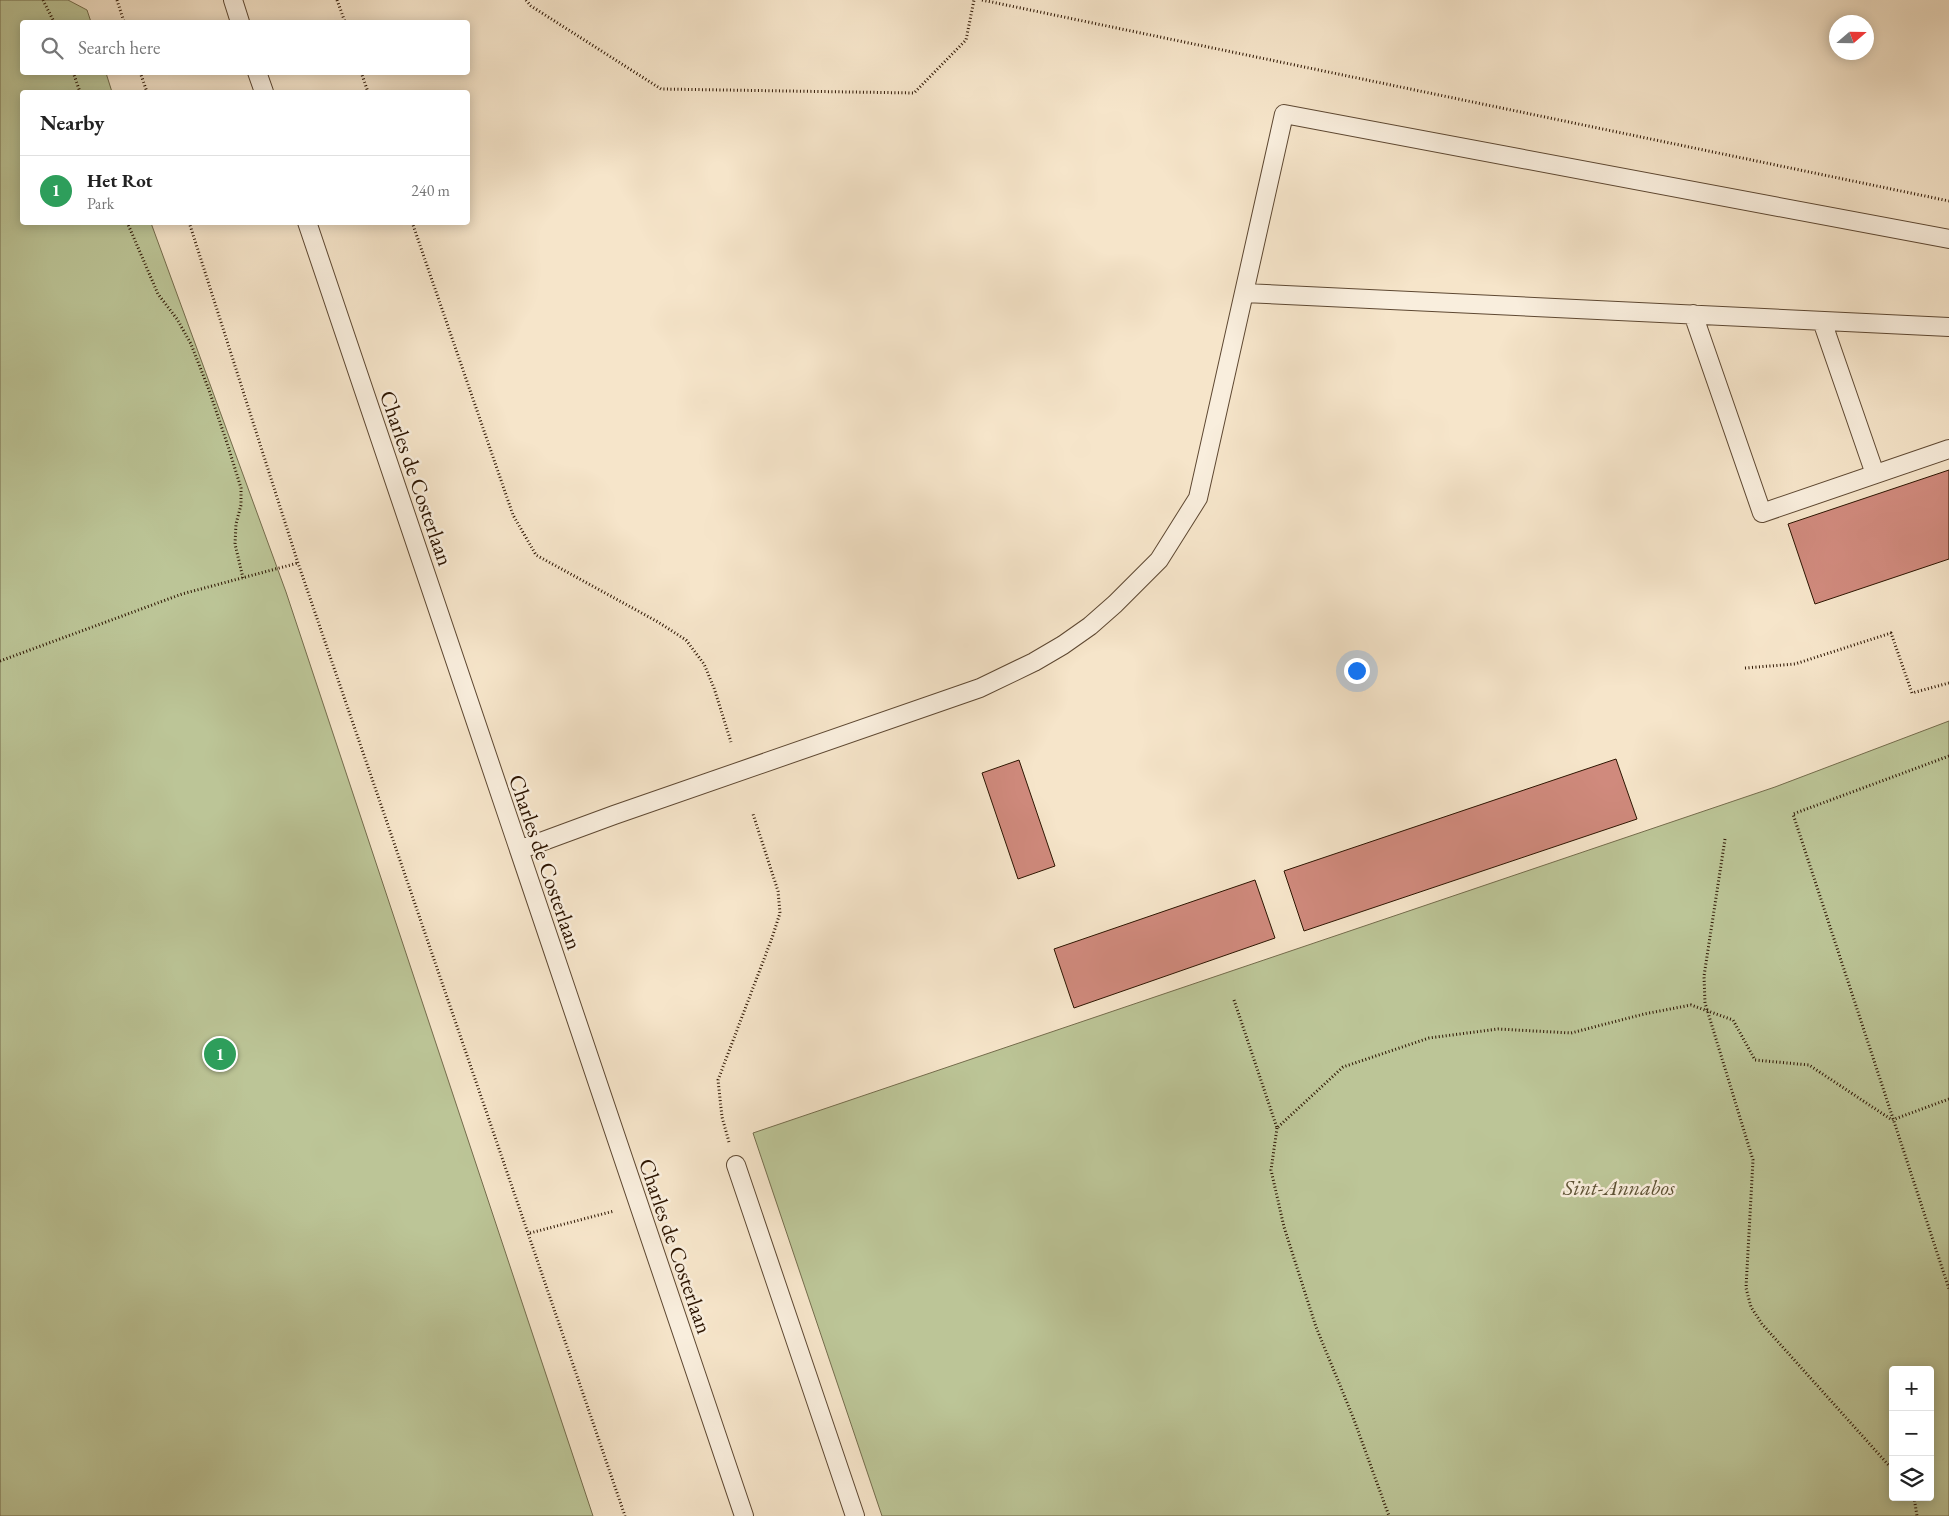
<!DOCTYPE html>
<meta charset="utf-8">
<style>
:root{--surface:#fff;--page:#f2f2f2;--text:#222;--muted:#767676;--line:#e0e0e0;--accent:#ea580c}
body{margin:0;font-family:"EB Garamond",serif;background:var(--page);color:var(--text)}
.controls{position:absolute;right:15px;bottom:15px;display:grid;overflow:hidden;border-radius:5px;box-shadow:0 2px 12px #0003}
.controls button{width:45px;height:45px;display:grid;place-items:center;padding:0;border:0;border-bottom:1px solid var(--line);background:var(--surface);color:var(--text);font:25px sans-serif}
.compass{position:absolute;left:1829px;top:15px;width:45px;height:45px;border-radius:50%;background:var(--surface);box-shadow:0 2px 12px #0003;rotate:70deg}
.you{position:absolute;left:1356px;top:670px;width:18px;height:18px;margin:-12px;border:4px solid #fff;border-radius:50%;background:#1a73e8;box-shadow:0 0 0 8px #1a73e833}
.badge{display:grid;place-items:center;width:32px;height:32px;border-radius:50%;background:var(--accent);color:#fff;font-size:16px;font-weight:700}
.pin{position:absolute;translate:-50% -50%;border:2px solid #fff;box-shadow:0 1px 5px #0006}
.list{margin:0;padding:0;list-style:none}
h2{display:flex;justify-content:space-between;align-items:center;height:65px;margin:0;padding:0 20px;font-size:21px}
h2 small{font-size:16px;font-weight:400;color:var(--muted)}
.list li{display:grid;grid-template-columns:32px 1fr auto;gap:15px;align-items:center;box-sizing:border-box;height:70px;padding:0 20px;border-top:1px solid var(--line)}
.list b{display:block;font-size:19px;white-space:nowrap}
.list p{margin:0;font-size:16px;white-space:nowrap;color:var(--muted)}
.list em{font-size:16px;font-style:normal;color:var(--muted)}
.icon{flex:none;width:28px;height:28px;fill:none;stroke:currentColor;stroke-width:2;stroke-linecap:round;stroke-linejoin:round}
.map{position:relative;flex:none;width:1949px;height:1516px;overflow:hidden}
.search{position:absolute;background:var(--surface);box-shadow:0 2px 12px #0003;left:20px;top:20px;width:450px;height:55px;display:flex;align-items:center;gap:12px;box-sizing:border-box;padding:0 18px;border-radius:5px;color:var(--muted);font-size:19px}
.panel{position:absolute;background:var(--surface);box-shadow:0 2px 12px #0003;left:20px;top:90px;width:450px;height:135px;border-radius:5px}
.map>svg:first-child{display:block}
</style>
<div class="map">
<svg width="1949" height="1516" viewBox="0 0 1949 1516">
<rect width="100%" height="100%" fill="#f6e5ca"/>
<filter id="stains"><feTurbulence type="fractalNoise" baseFrequency=".004" numOctaves="4"/><feColorMatrix values="0 0 0 0 .2 0 0 0 0 .09 0 0 0 0 .02 0 0 0 .5 -.17"/></filter>
<radialGradient id="worn" r=".72"><stop offset=".6" stop-color="#630" stop-opacity="0"/><stop offset="1" stop-color="#630" stop-opacity=".3"/></radialGradient>
<!-- green -->
<path fill="#bcc597" stroke="#746c4c" fill-rule="evenodd" d="M0,0H68L87,10L91,22H22V72L106,73L112,92H22V222L151,223L286,592L593,1516H0Z
M1949,721V1516H882L753,1133L1775,787ZM1893,1370H1930V1497H1893Z"/>
<!-- building -->
<path fill="#d08a7d" stroke="#2c1400" d="M1949,470V559L1815,604L1788,524Z
M1616,759L1637,819L1304,931L1284,871Z
M1019,760L1055,866L1018,879L982,773Z
M1255,880L1275,938L1074,1008L1054,949Z"/>
<g fill="none" stroke-linecap="round" stroke-linejoin="round">
<!-- lane casing -->
<g stroke="#5e4832" stroke-width="20">
<path id="lane" d="M233,0L240,22
M257,72L264,92
M307,222L744,1516
M1244,293L1949,327
M1693,314L1762,513L1949,449
M1822,321L1875,474
M519,850L614,815L980,688L1034,662L1063,645L1090,626L1115,604L1159,560L1198,498L1284,114L1949,239
M736,1165L855,1516"/>
</g>
<!-- path -->
<path stroke="#2c1400" stroke-width="3" stroke-dasharray="1 2.5" stroke-linecap="butt" d="M43,0L54,22
M117,0L124,22
M337,0L345,22
M526,0L531,6L661,89L914,93L966,40L974,0
M982,0L1949,201
M73,72L80,92
M140,72L147,92
M361,72L368,92
M127,222L158,294L177,319L191,344L209,390L228,446L241,488V505L236,524L235,544L243,578
M189,222L298,563L625,1516
M412,222L513,515L536,555L658,622L686,640L704,664L714,688L731,742
M0,661L182,594L298,563
M1745,668L1795,664L1891,633L1912,693L1949,683
M1949,756L1793,814L1949,1289
M1725,839L1704,976L1705,1003L1753,1160L1746,1288L1751,1307L1762,1324L1893,1470
M1234,1000L1277,1128L1343,1067L1429,1038L1498,1029L1571,1033L1644,1014L1691,1005L1733,1020L1755,1060L1809,1065L1892,1120L1949,1099
M1277,1128L1271,1170L1284,1227L1316,1327L1353,1417L1389,1516
M729,1142L722,1117L718,1080L772,938L780,913L778,891L753,814
M530,1233L614,1211
M1914,1497L1917,1516"/>
<!-- lane -->
<use href="#lane" stroke="#f9eedd" stroke-width="18"/>
</g>
<g text-anchor="middle" stroke-width="5" stroke-linejoin="round" paint-order="stroke">
<!-- street labels -->
<g font-size="22" fill="#2c1400" stroke="#f9eedd">
<text transform="translate(417 478) rotate(71)" y="8">Charles de Costerlaan</text>
<text transform="translate(546 862) rotate(71)" y="8">Charles de Costerlaan</text>
<text transform="translate(676 1246) rotate(71)" y="8">Charles de Costerlaan</text>
</g>
<!-- park labels -->
<g font-size="22" font-style="italic" fill="#5e5235" stroke="#f9eedd">
<text x="1619" y="1195">Sint-Annabos</text>
</g>
</g>
<rect width="100%" height="100%" filter="url(#stains)"/>
<rect width="100%" height="100%" fill="url(#worn)"/>
</svg>
<div class="controls">
<button>+</button>
<button>−</button>
<button><svg class="icon" aria-label="layers" viewBox="0 0 24 24"><path d="M12 4l9 5-9 5-9-5zM3 14l9 5 9-5"/></svg></button>
</div>
<svg class="compass" viewBox="-18 -18 36 36"><path d="M0-13l5 13h-10z" fill="#e53935"/><path d="M0 13l5-13h-10z" fill="#767676"/></svg>
<div class="you"></div>
<div class="pin badge" style="left:220px;top:1054px;background:#2e9e5b">1</div>
<div class="search"><svg class="icon" aria-label="search" viewBox="0 0 24 24"><circle cx="10" cy="10" r="6"/><path d="M15 15l6 6"/></svg>Search here</div>
<section class="panel">
<h2>Nearby<small></small></h2>
<ul class="list">
<li><span class="badge" style="background:#2e9e5b">1</span><div><b>Het Rot</b><p>Park</p></div><em>240 m</em></li>
</ul>
</section>
</div>
